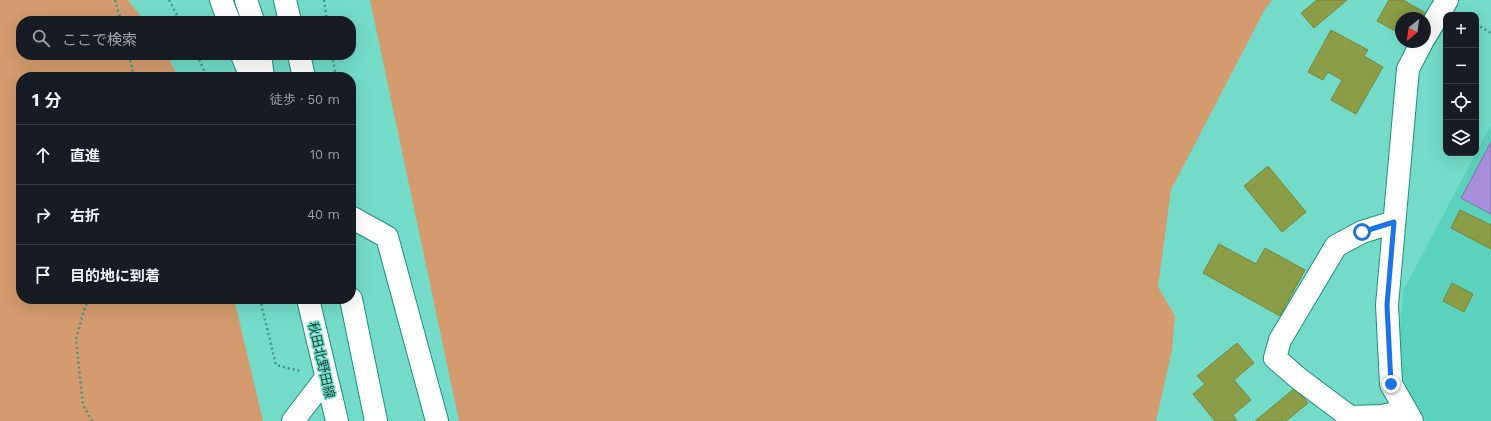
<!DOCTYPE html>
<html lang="ja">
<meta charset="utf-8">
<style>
:root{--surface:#171b24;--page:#242831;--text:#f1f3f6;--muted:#9ea1a6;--line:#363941}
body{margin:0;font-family:"Work Sans","Noto Sans JP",sans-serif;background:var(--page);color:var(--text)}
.controls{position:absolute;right:12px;top:12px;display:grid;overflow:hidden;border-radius:8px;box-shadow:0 4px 16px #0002}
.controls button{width:36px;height:36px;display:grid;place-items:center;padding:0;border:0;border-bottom:1px solid var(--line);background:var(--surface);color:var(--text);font:20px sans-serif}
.compass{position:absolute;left:1395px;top:12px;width:36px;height:36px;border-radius:50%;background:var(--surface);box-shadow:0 4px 16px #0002;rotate:209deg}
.stop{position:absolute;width:12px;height:12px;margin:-9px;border:3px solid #1a73e8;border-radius:50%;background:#fff}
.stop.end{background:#1a73e8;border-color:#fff;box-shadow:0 1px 4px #0008}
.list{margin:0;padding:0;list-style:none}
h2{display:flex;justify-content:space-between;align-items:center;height:52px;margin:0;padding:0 16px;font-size:17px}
h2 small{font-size:13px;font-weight:400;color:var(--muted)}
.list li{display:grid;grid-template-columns:26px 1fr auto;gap:12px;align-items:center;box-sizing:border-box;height:60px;padding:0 16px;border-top:1px solid var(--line)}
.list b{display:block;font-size:15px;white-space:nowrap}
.list em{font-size:13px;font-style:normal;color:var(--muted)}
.icon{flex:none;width:22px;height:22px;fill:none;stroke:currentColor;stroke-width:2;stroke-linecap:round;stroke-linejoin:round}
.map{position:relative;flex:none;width:1491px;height:421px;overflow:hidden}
.search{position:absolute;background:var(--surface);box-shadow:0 4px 16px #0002;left:16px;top:16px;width:340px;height:44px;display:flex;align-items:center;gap:10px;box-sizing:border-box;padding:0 14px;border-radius:16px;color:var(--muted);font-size:15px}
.panel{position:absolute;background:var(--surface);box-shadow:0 4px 16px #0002;left:16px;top:72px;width:340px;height:232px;border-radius:16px}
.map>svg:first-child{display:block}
</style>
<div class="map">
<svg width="1491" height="421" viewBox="0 0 1491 421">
<rect width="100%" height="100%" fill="#73dbc7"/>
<!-- built -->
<path fill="#5bd2bc" d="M1491,125V421H1426L1397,371L1403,291Z"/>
<!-- green -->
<path fill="#d39b6e" d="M0,0H128L144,21H21V55H167L178,77H21V299H234L263,421H0Z
M370,0H1272L1265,9L1171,190L1158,287L1175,316L1172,350L1156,421H459Z"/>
<!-- water -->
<path fill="#a98edb" stroke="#7c76aa" d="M1491,142V214L1461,198Z"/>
<!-- building -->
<path fill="#8b9d46" stroke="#76863b" d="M1317,0H1347L1314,28L1301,13Z
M1389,0H1403L1427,14L1425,18H1401V34L1377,21Z
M1331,30L1368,50L1364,56L1383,67L1356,114L1331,100L1342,80L1328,72L1323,80L1308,72Z
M1268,166L1306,212L1282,232L1244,186Z
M1460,210L1491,225V249L1451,228Z
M1219,244L1256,264L1265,248L1305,270L1280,316L1203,273Z
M1452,283L1473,294L1464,312L1443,301Z
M1237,343L1254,363L1234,380L1251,400L1233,415L1237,421H1215L1193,394L1205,384L1197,376Z
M1295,388L1308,403L1286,421H1255Z"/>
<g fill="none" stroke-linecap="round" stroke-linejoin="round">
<!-- street casing -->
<g stroke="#1a917f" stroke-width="24">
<path id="street" d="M1425,37L1447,0
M351,217L387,237L437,421
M1394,222L1362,232L1336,246L1280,340L1275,358L1298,378L1350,417L1381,416L1406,411
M293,421L326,378
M1412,421L1391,384L1387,305L1408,69L1422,42"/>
</g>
<!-- primary casing -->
<g stroke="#1a917f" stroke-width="24">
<path id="primary" d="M221,0L229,21
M285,0L290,21
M242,55L251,77
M299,55L304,77
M308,299L337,421
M351,299L376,421"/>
</g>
<!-- highway casing -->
<g stroke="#1a917f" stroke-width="24">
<path id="highway" d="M246,0L253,21
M260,55L263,77"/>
</g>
<!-- path -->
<path stroke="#469385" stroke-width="2.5" stroke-dasharray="2 3" stroke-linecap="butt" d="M115,0L121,21
M169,0L180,21
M324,0L327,21
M1476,24L1491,33
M129,55L134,77
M197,55L207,77
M332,55L336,77
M89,299L84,310L76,339L83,405L92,421
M260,299L276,365L300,371"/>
<!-- street -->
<use href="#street" stroke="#fff" stroke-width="22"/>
<!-- primary -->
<use href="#primary" stroke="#fff" stroke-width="22"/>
<!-- highway -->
<use href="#highway" stroke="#fff" stroke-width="22"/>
</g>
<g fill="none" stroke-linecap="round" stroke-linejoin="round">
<!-- route -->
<path stroke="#1a73e8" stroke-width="5" d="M1362,232L1394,222L1387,305L1391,384"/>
</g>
<g text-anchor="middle" stroke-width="3" stroke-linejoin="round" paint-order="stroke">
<!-- street labels -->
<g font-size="13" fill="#123f38" stroke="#73dbc7">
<text transform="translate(322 360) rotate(77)" y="5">秋田北野田線</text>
</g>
</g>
</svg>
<div class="controls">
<button>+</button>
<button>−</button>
<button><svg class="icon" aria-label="locate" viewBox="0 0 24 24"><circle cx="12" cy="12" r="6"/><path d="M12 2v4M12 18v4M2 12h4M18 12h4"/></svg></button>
<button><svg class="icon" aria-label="layers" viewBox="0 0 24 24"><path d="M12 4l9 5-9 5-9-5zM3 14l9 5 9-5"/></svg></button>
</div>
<svg class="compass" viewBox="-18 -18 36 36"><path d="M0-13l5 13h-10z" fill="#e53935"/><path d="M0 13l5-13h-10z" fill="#9ea1a6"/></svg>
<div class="stop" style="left:1362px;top:232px"></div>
<div class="stop end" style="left:1391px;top:384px"></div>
<div class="search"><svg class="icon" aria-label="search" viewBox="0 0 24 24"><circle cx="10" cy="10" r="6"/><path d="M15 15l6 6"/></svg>ここで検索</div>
<section class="panel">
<h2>1 分<small>徒歩 · 50 m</small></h2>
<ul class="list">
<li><svg class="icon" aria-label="ahead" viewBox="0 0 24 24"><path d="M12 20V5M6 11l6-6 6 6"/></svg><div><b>直進</b></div><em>10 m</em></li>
<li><svg class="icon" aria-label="right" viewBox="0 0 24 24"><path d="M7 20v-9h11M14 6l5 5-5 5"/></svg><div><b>右折</b></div><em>40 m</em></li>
<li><svg class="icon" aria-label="arrive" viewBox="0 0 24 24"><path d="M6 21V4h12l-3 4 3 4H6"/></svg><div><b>目的地に到着</b></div></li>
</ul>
</section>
</div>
